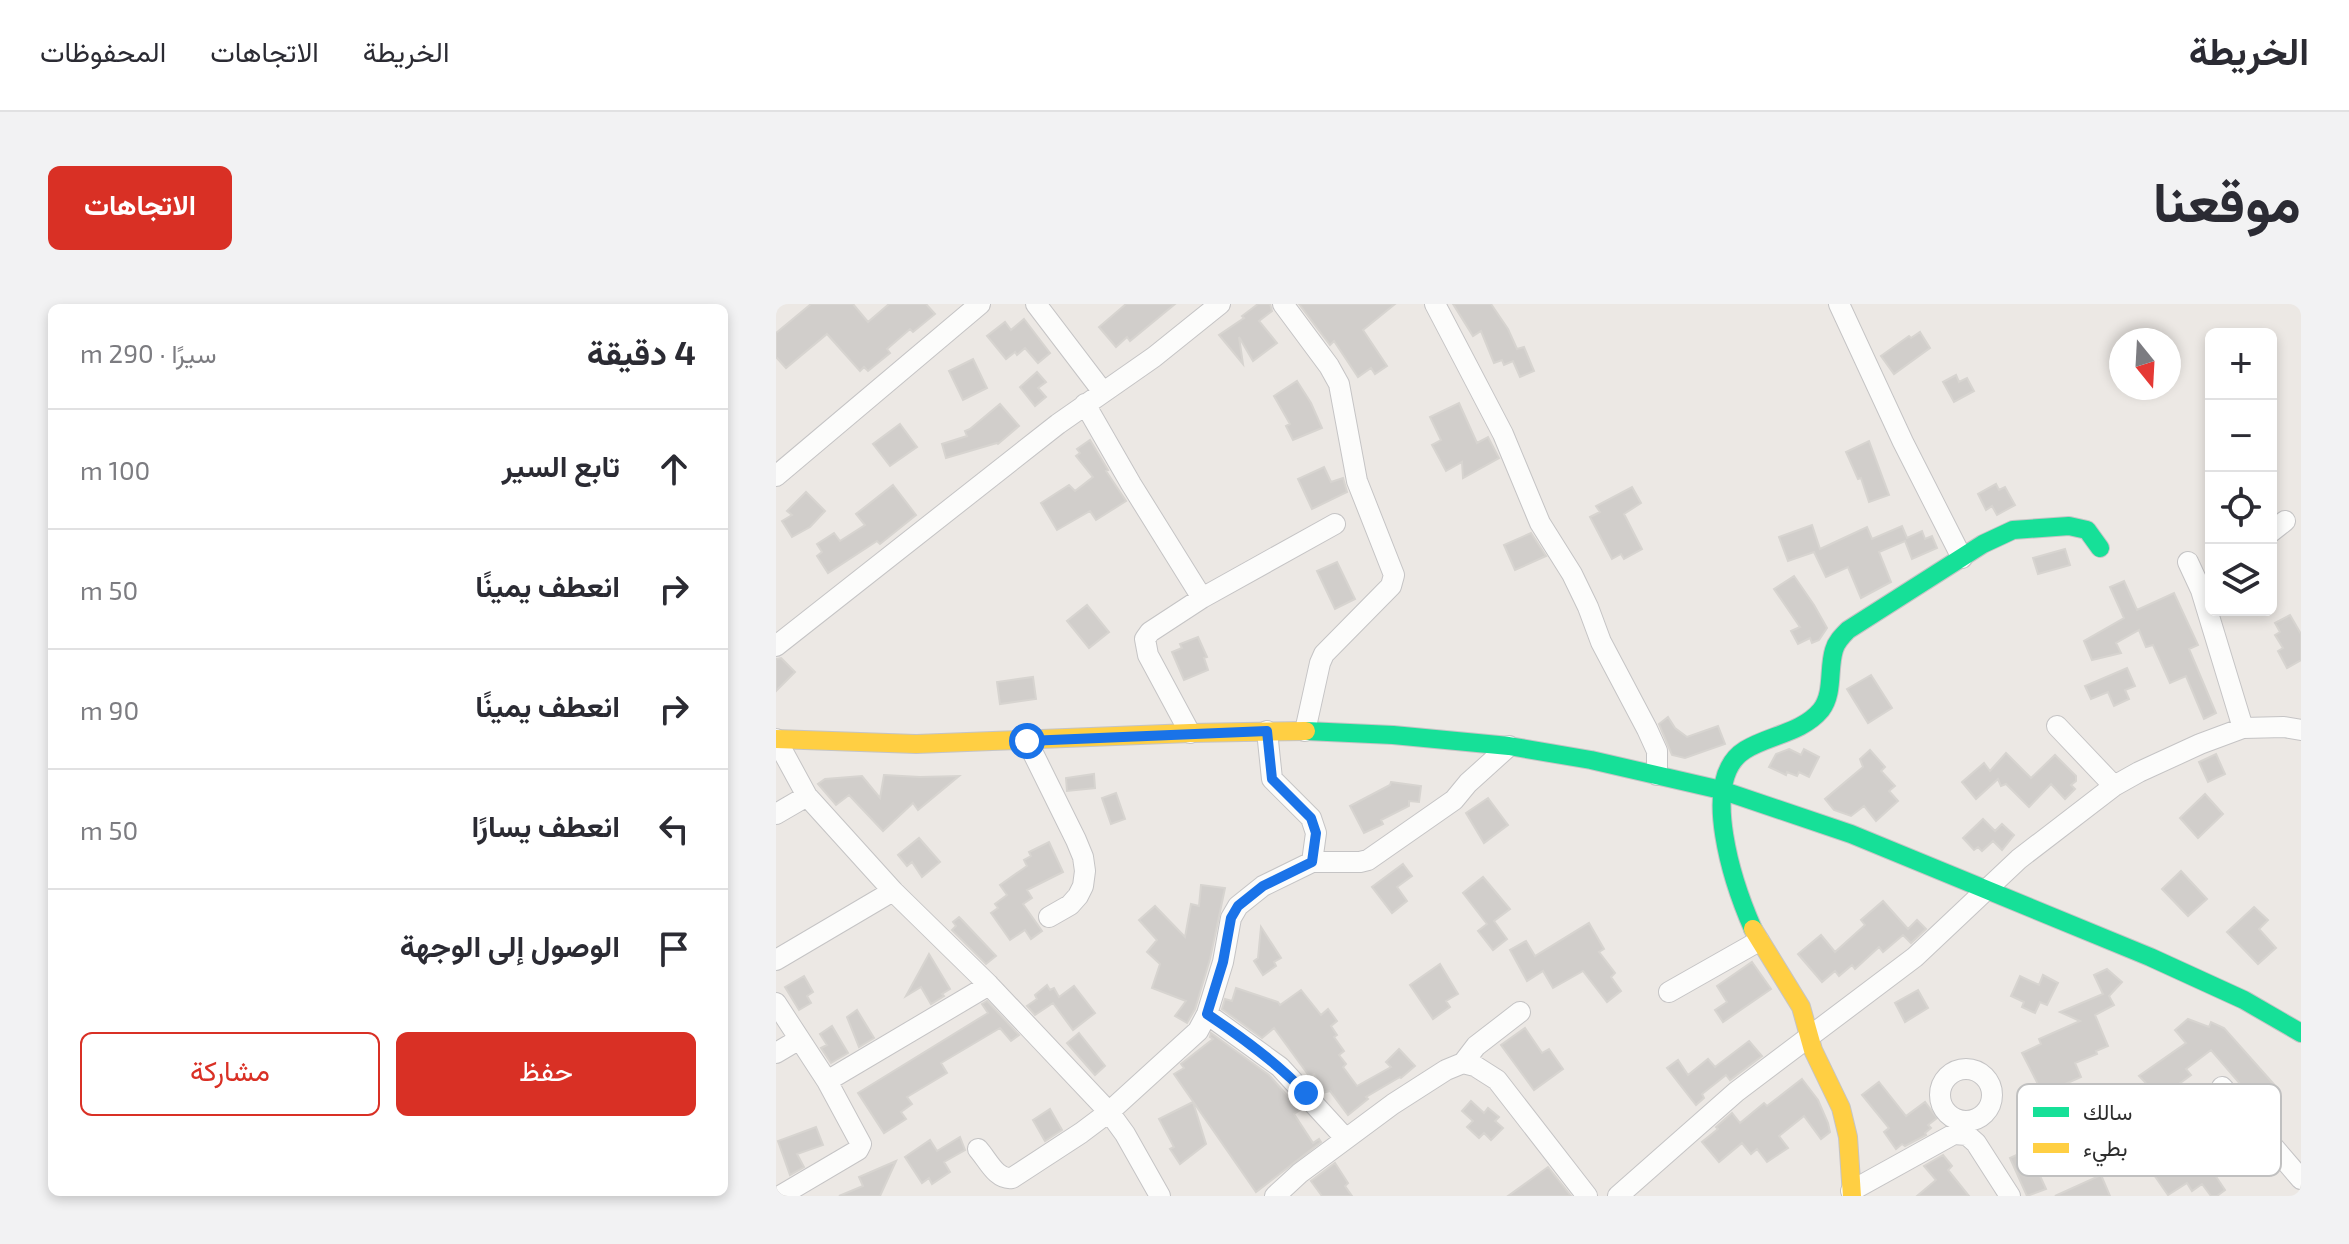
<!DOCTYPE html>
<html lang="ar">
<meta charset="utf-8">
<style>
:root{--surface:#fff;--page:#f2f2f3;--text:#2b2b33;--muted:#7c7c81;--line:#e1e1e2;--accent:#d93025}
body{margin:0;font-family:"Exo 2",Vazirmatn,sans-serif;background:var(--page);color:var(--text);direction:rtl}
.controls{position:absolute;right:24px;top:24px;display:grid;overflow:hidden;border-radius:12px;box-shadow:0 4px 12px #0003}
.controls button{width:72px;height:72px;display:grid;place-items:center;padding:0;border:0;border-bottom:2px solid var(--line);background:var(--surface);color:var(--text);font:40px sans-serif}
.compass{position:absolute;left:1333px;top:24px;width:72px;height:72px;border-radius:50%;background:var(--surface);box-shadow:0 4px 12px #0003;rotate:162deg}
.stop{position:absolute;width:24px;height:24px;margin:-18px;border:6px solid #1a73e8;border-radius:50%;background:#fff}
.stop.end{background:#1a73e8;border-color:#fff;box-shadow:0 2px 8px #0008}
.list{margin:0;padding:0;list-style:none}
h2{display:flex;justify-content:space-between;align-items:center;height:104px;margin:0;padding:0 32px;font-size:34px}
h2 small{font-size:26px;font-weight:400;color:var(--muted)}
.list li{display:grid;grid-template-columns:52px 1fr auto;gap:24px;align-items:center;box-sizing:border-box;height:120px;padding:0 32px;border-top:2px solid var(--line)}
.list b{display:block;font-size:30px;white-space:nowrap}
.list em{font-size:26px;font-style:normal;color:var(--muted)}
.actions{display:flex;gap:16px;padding:24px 32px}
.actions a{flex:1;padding:18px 0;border:2px solid var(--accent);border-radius:12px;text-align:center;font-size:28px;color:var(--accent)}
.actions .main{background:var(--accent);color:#fff}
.icon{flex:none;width:44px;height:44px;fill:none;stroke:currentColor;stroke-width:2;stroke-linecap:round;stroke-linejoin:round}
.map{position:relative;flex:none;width:1525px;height:892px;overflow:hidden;direction:ltr;border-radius:12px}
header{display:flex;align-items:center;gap:48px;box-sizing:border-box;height:112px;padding:0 40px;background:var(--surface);border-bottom:2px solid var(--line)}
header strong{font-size:38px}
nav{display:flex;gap:44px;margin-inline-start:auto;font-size:28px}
.intro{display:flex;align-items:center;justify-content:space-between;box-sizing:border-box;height:192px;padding:0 48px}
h1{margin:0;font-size:56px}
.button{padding:20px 36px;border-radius:12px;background:var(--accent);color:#fff;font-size:28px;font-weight:700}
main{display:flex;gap:48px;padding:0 48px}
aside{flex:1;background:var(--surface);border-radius:12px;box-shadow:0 4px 12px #0003}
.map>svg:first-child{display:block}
</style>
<header>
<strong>الخريطة</strong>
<nav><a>الخريطة</a><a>الاتجاهات</a><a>المحفوظات</a></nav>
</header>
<div class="intro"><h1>موقعنا</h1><a class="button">الاتجاهات</a></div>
<main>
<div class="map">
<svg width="1525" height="892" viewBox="0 0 1525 892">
<rect width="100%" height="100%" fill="#ece8e4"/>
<!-- building -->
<path fill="#d1cecb" stroke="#d7d4d0" stroke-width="2" d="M35,0H77L92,18L113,0H150L159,10L137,28L134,25L111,45L114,49L92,67L88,63L84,67L51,30L10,64L0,53V29Z
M350,0H399L354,37L351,33L340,43L323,23Z
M482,0H494L496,7L483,17L501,39L477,57L463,33L467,60L443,31L468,14L466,12Z
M523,0H619L587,26L611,62L599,70L595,64L582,73L558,37L554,41Z
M677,0H715L732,25L741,45L748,43L758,67L744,73L737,57L728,61L726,56L718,59L705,27L697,32Z
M248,15L274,49L262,59L249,44L241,51L239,48L230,55L211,32L229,18L235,26Z
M1144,28L1154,44L1118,70L1105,52L1133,32L1135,34Z
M197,55L211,84L187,96L173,67Z
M261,68L270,78L262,84L270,93L259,102L244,83Z
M1180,71L1183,78L1191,74L1198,87L1178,98L1167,78Z
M521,77L535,99L546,124L517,136L510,122L514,120L498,92Z
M683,99L701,139L712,133L723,154L687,174L686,158L670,167L656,141L665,136L654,113Z
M224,100L243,122L222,140L221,139L170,154L166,140L191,132L189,127L194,125Z
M124,120L141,143L114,162L97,140Z
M314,136L332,166L330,167L350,197L320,216L314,207L281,226L265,199L293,181L299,187L317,173L300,152L304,149L301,145Z
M1093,137L1113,191L1093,198L1085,174L1082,175L1070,148Z
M548,163L555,178L567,174L571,188L536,205L522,175Z
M1220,180L1223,186L1229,183L1239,201L1221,211L1216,202L1210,206L1202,190Z
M117,181L140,211L104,240L101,237L52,269L41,252L46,248L41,240L58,229L64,237L89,221L80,210Z
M856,183L865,199L848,210L866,245L848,255L845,250L836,255L814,213L824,208L820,202Z
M30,188L49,207L34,223L16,233L6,217L16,211L11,207Z
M1036,221L1044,245L1091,223L1096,235L1126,222L1131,234L1146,227L1149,235L1156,232L1161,244L1136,255L1129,237L1103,248L1115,278L1085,294L1072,263L1050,273L1038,248L1012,257L1003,233Z
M755,229L770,252L739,266L728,241Z
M1289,245L1294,261L1262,270L1257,254Z
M561,258L579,295L559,305L541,267Z
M1018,272L1038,301L1051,324L1043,336L1036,339L1034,334L1022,340L1015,327L1024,323L998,285Z
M1348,277L1361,306L1398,289L1422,341L1413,345L1440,409L1428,415L1410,372L1394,379L1377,341L1370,343L1363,326L1340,339L1345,349L1316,356L1308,337L1348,314L1334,283Z
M311,301L333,328L313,344L291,317Z
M1514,311L1525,330V356L1511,364L1502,347L1507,344L1499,331L1504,328L1499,319Z
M422,333L431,353L428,354L432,366L408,376L396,348L406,344L404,340Z
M5,354L19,368L0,387V355Z
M1351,364L1359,382L1349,386L1353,395L1338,402L1332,388L1315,395L1309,382Z
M1095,371L1116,404L1092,419L1071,385Z
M257,373L260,395L224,400L221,378Z
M892,413L899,424L911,433L942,422L949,440L909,454L896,451L883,420Z
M1013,445L1025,451L1028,445L1043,453L1033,473L1023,468L1021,472L1011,468L1010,471L993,463L1000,450Z
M1094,446L1109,463L1105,467L1119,482L1113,487L1122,497L1100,517L1088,502L1075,512L1058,506L1049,495L1087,463L1084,455Z
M1230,449L1255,474L1279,451L1300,472V477L1295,481L1299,485L1289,495L1275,480L1253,503L1230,480L1225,482L1222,475L1200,495L1186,478L1208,459L1214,467Z
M1440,450L1449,470L1432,478L1423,458Z
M318,470L319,484L291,487L290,474Z
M108,471L144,473L183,472L142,506L137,499L107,527L73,491L60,501L42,480L49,475L86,472L104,494Z
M615,478L645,482L643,498L633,497V502L605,516L607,520L588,529L574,502L614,481Z
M340,489L349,515L335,520L326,494Z
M1429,490L1447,510L1422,534L1404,514Z
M712,494L732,521L708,539L690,509Z
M1207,515L1219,527L1226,520L1238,531L1226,546L1217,537L1206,547L1202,543L1198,546L1187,534Z
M143,534L164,558L146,573L136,558L131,562L122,551Z
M273,538L287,568L251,586L256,594L247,600L266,627L255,635L249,626L234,636L215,609L222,604L219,600L231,591L224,581L251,562L248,556L255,552L253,548Z
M627,560L636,572L621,583L631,597L616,609L596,583Z
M1405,567L1431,595L1412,612L1386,585Z
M707,573L734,605L718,617L731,635L717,646L702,627L711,620L687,589Z
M425,581L449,584L434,655L419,705L411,719L399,712L410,697L376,684L384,660L371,648L381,636L363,616L379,602L409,633L415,600L423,602Z
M1107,597L1132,625L1141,616L1150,625L1135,639L1127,631L1107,648L1103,643L1079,665L1076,661L1063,672L1059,667L1046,678L1022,650L1045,631L1059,648L1089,621L1085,616Z
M1478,603L1492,616L1483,625L1500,644L1482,660L1451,628Z
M183,613L186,616L220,652L210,660L176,626L180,622L177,618Z
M813,619L828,645L823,648L839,669L835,673L845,687L831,698L807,667L777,684L767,667L751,677L734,646L750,637L759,652Z
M485,623L505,654L498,658L500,662L487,671L478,657L482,654Z
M153,650L174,685L166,690L168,692L155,700L145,683L130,692Z
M976,658L995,685L947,718L939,706L951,698L941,682Z
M664,660L682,690L670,697L674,703L657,715L634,681Z
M1331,665L1346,678L1333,692L1338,701L1319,711L1332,742L1320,747L1321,750L1299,759L1305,773L1267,790L1246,749L1265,740L1263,735L1304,717L1284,708L1327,690L1318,671Z
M1267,671L1282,679L1271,701L1264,698L1259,709L1246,703L1248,698L1235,692L1244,672L1263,681Z
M28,672L37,688L31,692L35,699L23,706L9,683Z
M271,681L274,686L278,684L283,693L298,682L319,709L297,726L277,699L259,711L251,702L261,695L259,691Z
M460,684L502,698L504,701L525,686L545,711L552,705L561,717L555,722L561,731L558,733L568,747L563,751L570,760L567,763L581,782L615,763L610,758L623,745L639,762L625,774L624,773L590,793L592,795L572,811L554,787L546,789L538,770L534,773L498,724L486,734L446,705L449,695L456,697Z
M1142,686L1152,704L1129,718L1119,699Z
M211,697L243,731L235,737L224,724L165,759L171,769L131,793L136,800L125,808L130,815L108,829L82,789L212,709L206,700Z
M81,706L98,734L83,743L71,713Z
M1412,715L1433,723L1435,718L1448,724L1503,786L1485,802L1476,792L1473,795L1464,784L1466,782L1435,746L1410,765L1415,771L1384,794L1363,772L1410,739L1399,726Z
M56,722L72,749L55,759L45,744L51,741L44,730Z
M749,724L766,749L773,745L787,765L758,786L725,741Z
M303,729L329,762L319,771L291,739Z
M435,729L493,771L524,806L518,810L537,839L543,835L545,838L480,888L398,770L408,764L405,760L437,735L434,733Z
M973,737L986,752L954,776L950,771L926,790L928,794L920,801L891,764L902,756L912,771L932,755L939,763Z
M1026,775L1042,796L1052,819L1054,828L1045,835L1028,812L1003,832L1012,844L991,858L981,845L975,850L966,839L943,858L926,838L942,825L940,823L956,809L964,819L988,799L991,802Z
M1103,778L1130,812L1149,798L1161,814L1152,821L1155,824L1149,829L1150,831L1129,842L1126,840L1120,845L1108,828L1113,824L1086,791Z
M695,797L708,809L712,804L723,813L719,817L727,824L715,836L708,829L703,834L691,823L697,817L686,807Z
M417,798L430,840L404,860L394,845L398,843L383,815Z
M274,805L286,826L269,837L257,816Z
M1427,811L1433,816L1438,811L1450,823L1425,850L1449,886L1441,892H1435L1426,880L1416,887L1411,879L1392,891L1376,868L1395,855L1388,846L1419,825L1416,823Z
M40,823L47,841L21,850L28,863L14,871L2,837Z
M1271,830L1279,850L1258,859L1270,885L1251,892L1234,854L1260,842L1258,837Z
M184,833L189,846L168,858L174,868L156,880L153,874L146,879L129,853L154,836L161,847Z
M1167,851L1176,862L1172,866L1193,892H1141L1160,876L1148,862Z
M120,857L104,892H63L87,882L83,873Z
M559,859L572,879L569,882L576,892H546L535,877Z
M772,863L795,892H732Z
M1325,871L1334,892H1279Z"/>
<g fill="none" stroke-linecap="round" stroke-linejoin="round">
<!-- street casing -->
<g stroke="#c5c4c5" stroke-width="22">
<path id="street" d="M260,0L327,88
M507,0L553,62L563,80L581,177L618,271L615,282L548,350L544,359L529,427
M659,0L727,130L764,219L796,270L812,303L825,338L871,425L881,447V471
M1063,0L1127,138L1186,254
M309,100L355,180L426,294
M0,172L204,0
M1495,228L1509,217
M1412,258L1425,286L1467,424
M0,342L282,120L378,53L444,0
M1281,422L1338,482
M414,429L372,351L369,335L374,328L426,294L559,220
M0,435L31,492L117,587L213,681L333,808L349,830L384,892
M251,437L300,536L307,553L309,567L307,582L302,592L294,601L273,613
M0,510L31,492
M536,558H584L592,556L678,496L692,479L733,442
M0,656L117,587
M893,688L983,637
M0,699L51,777L85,840L82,846L4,892
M431,710L504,763L570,835
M0,749L22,736
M687,759L700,742L744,708
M1164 791a26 26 0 1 1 52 0a26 26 0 1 1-52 0Z
M51,777L213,681
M1446,783L1525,875
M202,845C212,856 220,876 236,874L305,829L333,808L422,727L431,710L447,658L455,614L462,602L487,582L536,558L540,529L535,514L496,475L491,427
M1075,887L1178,830L1191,831L1200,839L1234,892
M499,892L524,869L617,800L670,766L687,759L699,762L721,776L811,892
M842,892L960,788L1139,653L1243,555L1338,482L1363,468L1424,440L1467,424L1508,423L1525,426"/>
</g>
<!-- fast casing -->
<g stroke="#c5c4c5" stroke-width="20">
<path id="fast" d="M530,427L617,431L733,442L815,456L945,486L1075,530L1374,653L1468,696L1525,729
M977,625C959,584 921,476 969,446C993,431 1026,429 1045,406C1058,389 1052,365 1058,346C1060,338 1066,332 1072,326L1207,240L1237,226L1293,222L1311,226L1324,244"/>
</g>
<!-- slow casing -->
<g stroke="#c5c4c5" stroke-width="20">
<path id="slow" d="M0,435L140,440L414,429L530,427
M977,625L1025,703L1037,746L1065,804L1072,833L1076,892"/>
</g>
<!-- street -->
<use href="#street" stroke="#fcfcfb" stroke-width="20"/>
<!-- fast -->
<use href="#fast" stroke="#16e098" stroke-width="18"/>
<!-- slow -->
<use href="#slow" stroke="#ffcf43" stroke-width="18"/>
</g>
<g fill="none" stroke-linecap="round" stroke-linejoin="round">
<!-- route -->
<path stroke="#1a73e8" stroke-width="10" d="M251,437L491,427L496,475L535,514L540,529L536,558L487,582L462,602L455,614L447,658L431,710C467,734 500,758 530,789"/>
</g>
<!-- legend -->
<rect x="1241" y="780" width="264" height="92" rx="12" fill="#fff" stroke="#c0c0c0" stroke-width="2"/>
<rect x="1257" y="803" width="36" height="10" fill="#16e098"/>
<rect x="1257" y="839" width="36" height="10" fill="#ffcf43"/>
<g font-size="22" fill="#2e2e2e">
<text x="1307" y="816">سالك</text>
<text x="1307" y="852">بطيء</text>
</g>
</svg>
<div class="controls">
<button>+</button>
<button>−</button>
<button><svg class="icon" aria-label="locate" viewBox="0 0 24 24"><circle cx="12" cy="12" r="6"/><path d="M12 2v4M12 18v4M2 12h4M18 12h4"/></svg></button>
<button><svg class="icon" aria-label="layers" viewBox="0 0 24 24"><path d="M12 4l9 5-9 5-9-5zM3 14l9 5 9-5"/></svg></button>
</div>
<svg class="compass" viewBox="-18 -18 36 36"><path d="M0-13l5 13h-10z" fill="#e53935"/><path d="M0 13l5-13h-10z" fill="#7c7c81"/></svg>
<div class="stop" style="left:251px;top:437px"></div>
<div class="stop end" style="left:530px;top:789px"></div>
</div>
<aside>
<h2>4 دقيقة<small>سيرًا · 290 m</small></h2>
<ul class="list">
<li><svg class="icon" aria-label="ahead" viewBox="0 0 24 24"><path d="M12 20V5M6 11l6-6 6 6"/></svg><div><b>تابع السير</b></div><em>100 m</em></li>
<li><svg class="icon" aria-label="right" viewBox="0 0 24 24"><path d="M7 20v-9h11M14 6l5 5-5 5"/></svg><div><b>انعطف يمينًا</b></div><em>50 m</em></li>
<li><svg class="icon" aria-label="right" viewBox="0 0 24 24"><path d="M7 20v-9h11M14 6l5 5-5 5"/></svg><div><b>انعطف يمينًا</b></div><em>90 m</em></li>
<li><svg class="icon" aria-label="left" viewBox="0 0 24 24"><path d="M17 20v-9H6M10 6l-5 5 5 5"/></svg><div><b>انعطف يسارًا</b></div><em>50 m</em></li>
<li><svg class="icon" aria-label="arrive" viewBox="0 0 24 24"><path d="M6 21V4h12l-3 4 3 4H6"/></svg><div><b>الوصول إلى الوجهة</b></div></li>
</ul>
<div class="actions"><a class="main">حفظ</a><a>مشاركة</a></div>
</aside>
</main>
